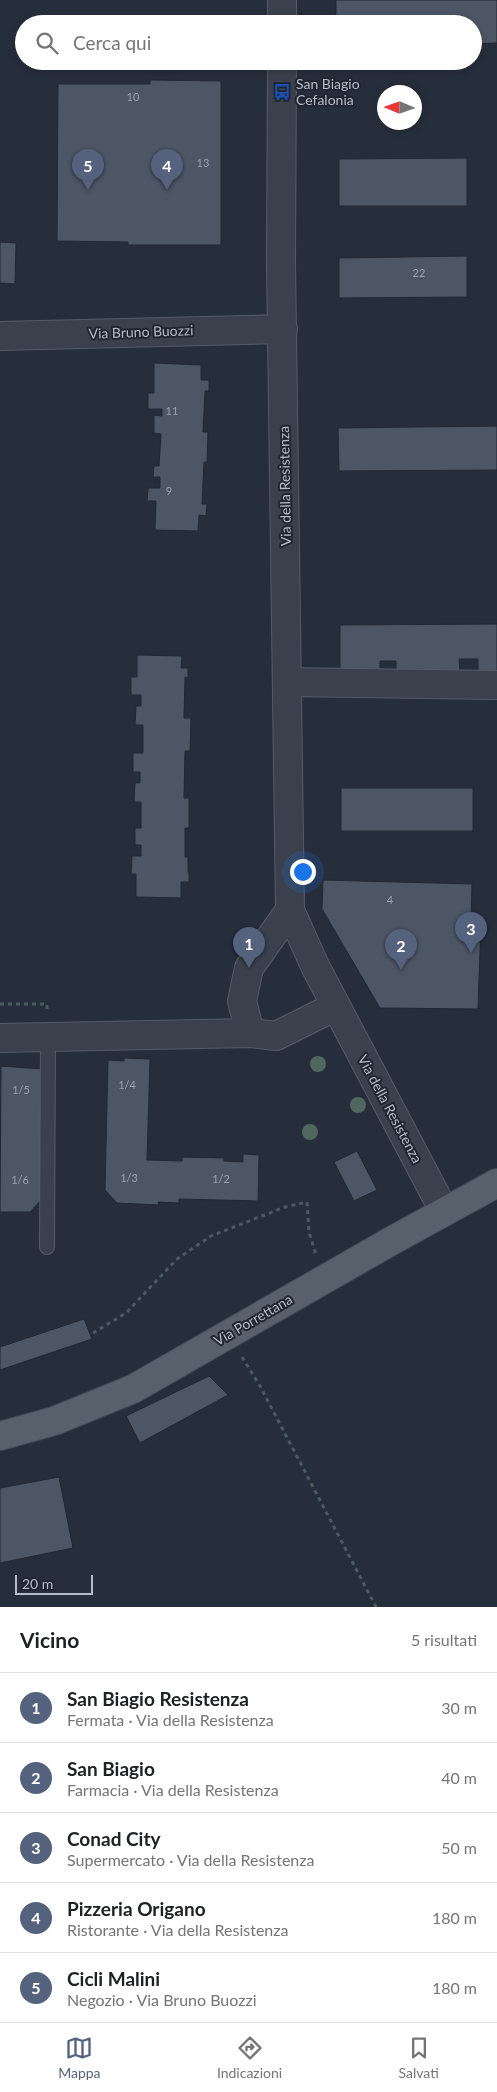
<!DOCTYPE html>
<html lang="it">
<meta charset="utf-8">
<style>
:root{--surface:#fff;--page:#f6f6f6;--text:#202124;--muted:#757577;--line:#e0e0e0;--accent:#55627e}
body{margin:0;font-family:Lato,sans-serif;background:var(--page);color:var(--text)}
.compass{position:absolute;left:377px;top:85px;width:45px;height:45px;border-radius:50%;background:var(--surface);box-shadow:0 2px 8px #0003;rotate:272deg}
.scale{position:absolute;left:15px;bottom:12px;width:78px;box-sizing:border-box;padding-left:5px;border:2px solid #b6bcc7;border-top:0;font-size:14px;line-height:18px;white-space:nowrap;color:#b6bcc7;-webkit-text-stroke:4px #1f2631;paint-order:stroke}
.you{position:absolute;left:302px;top:871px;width:18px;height:18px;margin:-12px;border:4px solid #fff;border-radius:50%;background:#1a73e8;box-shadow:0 0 0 8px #1a73e833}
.badge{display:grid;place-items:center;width:32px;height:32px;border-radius:50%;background:var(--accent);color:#fff;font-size:16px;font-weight:700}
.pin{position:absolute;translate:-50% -41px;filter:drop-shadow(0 1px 2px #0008)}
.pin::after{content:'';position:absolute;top:26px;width:18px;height:15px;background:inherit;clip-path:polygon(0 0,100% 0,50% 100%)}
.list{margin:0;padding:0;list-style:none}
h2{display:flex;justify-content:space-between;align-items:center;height:65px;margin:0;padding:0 20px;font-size:21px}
h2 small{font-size:16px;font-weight:400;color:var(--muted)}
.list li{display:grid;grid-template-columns:32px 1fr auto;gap:15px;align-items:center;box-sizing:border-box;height:70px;padding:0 20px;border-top:1px solid var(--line)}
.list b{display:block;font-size:19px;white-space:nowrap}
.list p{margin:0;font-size:16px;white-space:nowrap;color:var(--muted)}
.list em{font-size:16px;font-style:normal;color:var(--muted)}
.icon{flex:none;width:28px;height:28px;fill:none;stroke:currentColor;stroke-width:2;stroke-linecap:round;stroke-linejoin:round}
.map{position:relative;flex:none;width:497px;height:1607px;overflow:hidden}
.search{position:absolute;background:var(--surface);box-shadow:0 2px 8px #0003;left:15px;right:15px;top:15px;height:55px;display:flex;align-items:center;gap:12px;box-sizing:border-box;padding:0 18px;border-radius:28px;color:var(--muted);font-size:19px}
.sheet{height:415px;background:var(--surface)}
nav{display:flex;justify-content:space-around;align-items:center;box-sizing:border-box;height:70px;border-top:1px solid var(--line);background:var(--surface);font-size:14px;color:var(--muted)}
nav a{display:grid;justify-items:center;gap:2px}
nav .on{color:var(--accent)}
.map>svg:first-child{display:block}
</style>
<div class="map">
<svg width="497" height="1607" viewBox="0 0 497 1607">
<rect width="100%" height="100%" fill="#272e3b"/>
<!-- building -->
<path fill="#4d5665" stroke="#212833" d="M336,0H497V43L473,44V24H336Z
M150,80L221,81V245H128V242L57,241L58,84H150Z
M467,158V206H339V159Z
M0,242L16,243L15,284L0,283Z
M467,256V297L339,298V258Z
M154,363L201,365V380H209V391H205L203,432H208L207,462H204L202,504H207L206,516L199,515L198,531L155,530L156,501H147L148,488H160V477H153L154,466H159L161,434L154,433V415L162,416V409H148V393H154Z
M497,426V470L339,471L338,428Z
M497,624V672H478V659H459L460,673H396V661H380V673H340V625Z
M137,655L182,656L181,668H188V678L185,677L184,718H191L190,751H185L184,798H189V828H185V857H188V872H189V882H181V898L136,897V874H131L132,856H141V845H135V828H141V802H134L135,783H140V772H133V753H143V725H135L136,706H141V695H131V677H137Z
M341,788H473V831H341Z
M323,880L472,884L471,922H481L478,1009L380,1008L322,909Z
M124,1058L150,1059L147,1160L182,1161V1157L224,1158V1161L243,1162V1154L259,1155L258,1201L179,1199V1203L158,1202L159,1205L117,1203L105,1190L108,1060L124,1061Z
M1,1066L43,1069L42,1199L30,1212H0Z
M357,1151L377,1190L354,1201L334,1162Z
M84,1319L92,1339L0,1370V1347Z
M209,1376L228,1395L140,1443L126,1416Z
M59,1477L73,1548L0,1563V1488Z"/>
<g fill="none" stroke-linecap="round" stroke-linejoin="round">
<!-- lane casing -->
<g stroke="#555c67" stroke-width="16">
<path id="lane" d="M47,1247L48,1037"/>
</g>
<!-- street casing -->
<g stroke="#555c67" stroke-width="30">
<path id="street" d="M282,24V0
M282,61L281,262L290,910L315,966L444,1211
M0,336L283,329
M287,682L497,685
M290,910L249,968L242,1001L250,1033L276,1036L336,1006
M0,1038L250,1033"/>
</g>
<!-- primary casing -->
<g stroke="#434a55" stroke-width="30">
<path id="primary" d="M0,1436L54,1421L133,1389L393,1240L497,1183"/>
</g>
<!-- path -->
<path stroke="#4a5a5e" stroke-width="3" stroke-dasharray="4 4" stroke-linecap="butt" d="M0,1004H47V1011
M93,1333L126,1313L177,1259L211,1236L285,1207L307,1202L309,1232L316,1255
M242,1357L260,1386L376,1607"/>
<!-- lane -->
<use href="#lane" stroke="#3a414c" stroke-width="14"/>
<!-- street -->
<use href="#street" stroke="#3a414c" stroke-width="28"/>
<!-- primary -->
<use href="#primary" stroke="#58606c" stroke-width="28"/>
</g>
<!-- trees -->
<g fill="#4f675e">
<circle cx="318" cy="1064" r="8"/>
<circle cx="358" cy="1105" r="8"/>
<circle cx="310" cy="1132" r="8"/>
</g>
<!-- icons -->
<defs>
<g id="bus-bare" transform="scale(1.35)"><path d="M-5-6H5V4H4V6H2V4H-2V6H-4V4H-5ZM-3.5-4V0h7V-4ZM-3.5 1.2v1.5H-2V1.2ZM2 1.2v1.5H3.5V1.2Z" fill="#1a4fb4" stroke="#1f2631" stroke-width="2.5" paint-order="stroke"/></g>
</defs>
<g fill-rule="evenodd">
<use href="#bus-bare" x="282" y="92"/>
</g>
<g text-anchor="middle" stroke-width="4" stroke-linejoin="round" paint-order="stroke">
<!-- number labels -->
<g font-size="11" fill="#9ca2ae">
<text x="133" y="101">10</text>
<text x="203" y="167">13</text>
<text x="419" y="277">22</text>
<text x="172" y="415">11</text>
<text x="169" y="495">9</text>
<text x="390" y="904">4</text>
<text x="127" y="1089">1/4</text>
<text x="21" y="1094">1/5</text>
<text x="129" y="1182">1/3</text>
<text x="221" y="1183">1/2</text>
<text x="20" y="1184">1/6</text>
</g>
<!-- poi labels -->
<g font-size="14" fill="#b6bcc7" stroke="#1f2631" text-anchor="start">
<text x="296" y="89">San Biagio<tspan x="296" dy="16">Cefalonia</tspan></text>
</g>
<!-- street labels -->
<g font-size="14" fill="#b6bcc7" stroke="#1f2631">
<text transform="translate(141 332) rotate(-2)" y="5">Via Bruno Buozzi</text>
<text transform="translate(285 486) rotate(-91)" y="5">Via della Resistenza</text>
<text transform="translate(390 1109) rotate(62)" y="5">Via della Resistenza</text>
<text transform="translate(253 1320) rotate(-30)" y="5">Via Porrettana</text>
</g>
</g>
</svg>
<svg class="compass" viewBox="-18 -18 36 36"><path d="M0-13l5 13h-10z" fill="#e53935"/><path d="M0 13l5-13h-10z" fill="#757577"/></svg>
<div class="scale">20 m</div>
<div class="you"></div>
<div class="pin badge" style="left:249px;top:968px">1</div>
<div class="pin badge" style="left:401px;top:970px">2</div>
<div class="pin badge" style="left:471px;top:953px">3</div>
<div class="pin badge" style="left:167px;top:190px">4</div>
<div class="pin badge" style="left:88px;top:190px">5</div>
<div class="search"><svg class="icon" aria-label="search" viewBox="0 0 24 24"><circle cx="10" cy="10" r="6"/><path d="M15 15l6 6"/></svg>Cerca qui</div>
</div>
<section class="sheet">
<h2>Vicino<small>5 risultati</small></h2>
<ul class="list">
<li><span class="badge">1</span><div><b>San Biagio Resistenza</b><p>Fermata · Via della Resistenza</p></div><em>30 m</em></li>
<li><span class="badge">2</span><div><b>San Biagio</b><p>Farmacia · Via della Resistenza</p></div><em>40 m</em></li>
<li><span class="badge">3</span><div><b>Conad City</b><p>Supermercato · Via della Resistenza</p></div><em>50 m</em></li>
<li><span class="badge">4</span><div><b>Pizzeria Origano</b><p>Ristorante · Via della Resistenza</p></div><em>180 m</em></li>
<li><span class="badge">5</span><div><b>Cicli Malini</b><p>Negozio · Via Bruno Buozzi</p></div><em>180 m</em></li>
</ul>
</section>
<nav>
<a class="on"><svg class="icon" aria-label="map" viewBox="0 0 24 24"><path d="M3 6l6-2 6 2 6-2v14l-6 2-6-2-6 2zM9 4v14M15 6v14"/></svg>Mappa</a>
<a><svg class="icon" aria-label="directions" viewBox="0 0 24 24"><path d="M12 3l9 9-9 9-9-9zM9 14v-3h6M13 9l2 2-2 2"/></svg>Indicazioni</a>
<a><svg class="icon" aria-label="saved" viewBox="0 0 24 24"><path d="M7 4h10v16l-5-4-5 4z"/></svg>Salvati</a>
</nav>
